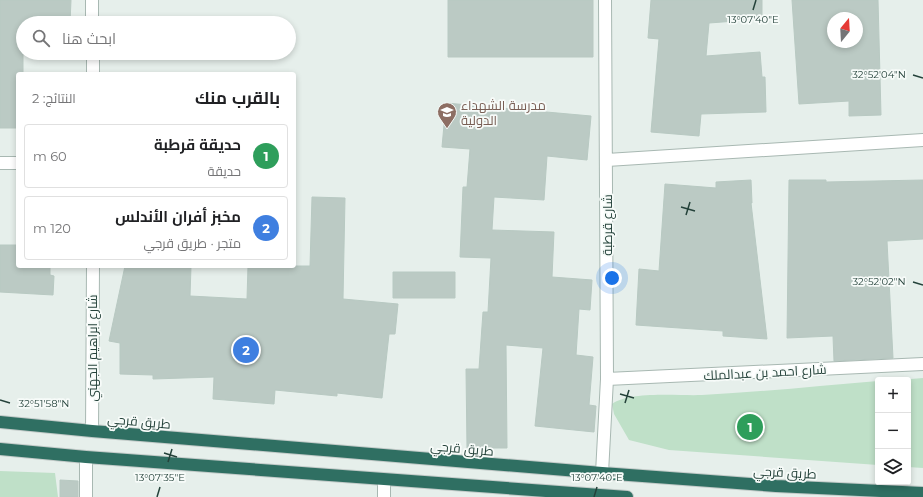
<!DOCTYPE html>
<html lang="ar">
<meta charset="utf-8">
<style>
:root{--surface:#fff;--page:#f2f2f2;--text:#202124;--muted:#757577;--line:#e0e0e0;--accent:#b45309}
body{margin:0;font-family:Montserrat,Cairo,sans-serif;background:var(--page);color:var(--text);direction:rtl}
.controls{position:absolute;right:12px;bottom:12px;display:grid;overflow:hidden;border-radius:4px;box-shadow:0 2px 6px #0003}
.controls button{width:36px;height:36px;display:grid;place-items:center;padding:0;border:0;border-bottom:1px solid var(--line);background:var(--surface);color:var(--text);font:20px sans-serif}
.compass{position:absolute;left:827px;top:12px;width:36px;height:36px;border-radius:50%;background:var(--surface);box-shadow:0 2px 6px #0003;rotate:18deg}
.you{position:absolute;left:612px;top:278px;width:14px;height:14px;margin:-10px;border:3px solid #fff;border-radius:50%;background:#1a73e8;box-shadow:0 0 0 6px #1a73e833}
.badge{display:grid;place-items:center;width:26px;height:26px;border-radius:50%;background:var(--accent);color:#fff;font-size:13px;font-weight:700}
.pin{position:absolute;translate:-50% -50%;border:2px solid #fff;box-shadow:0 1px 4px #0006}
.list{margin:0;padding:0;list-style:none}
h2{display:flex;justify-content:space-between;align-items:center;height:52px;margin:0;padding:0 16px;font-size:17px}
h2 small{font-size:13px;font-weight:400;color:var(--muted)}
.list li{display:grid;grid-template-columns:26px 1fr auto;gap:12px;align-items:center;box-sizing:border-box;height:64px;margin:0 8px 8px;padding:0 8px;border:1px solid var(--line);border-radius:4px}
.list b{display:block;font-size:15px;white-space:nowrap}
.list p{margin:0;font-size:13px;white-space:nowrap;color:var(--muted)}
.list em{font-size:13px;font-style:normal;color:var(--muted)}
.icon{flex:none;width:22px;height:22px;fill:none;stroke:currentColor;stroke-width:2;stroke-linecap:round;stroke-linejoin:round}
.map{position:relative;flex:none;width:923px;height:497px;overflow:hidden;direction:ltr}
.search{position:absolute;background:var(--surface);box-shadow:0 2px 6px #0003;left:16px;top:16px;width:280px;height:44px;display:flex;align-items:center;gap:10px;box-sizing:border-box;padding:0 14px;border-radius:22px;color:var(--muted);font-size:15px}
.panel{position:absolute;background:var(--surface);box-shadow:0 2px 6px #0003;left:16px;top:72px;width:280px;height:196px;border-radius:4px;direction:rtl}
.map>svg:first-child{display:block}
</style>
<div class="map">
<svg width="923" height="497" viewBox="0 0 923 497">
<rect width="100%" height="100%" fill="#e6efeb"/>
<!-- green -->
<path fill="#bfe0c8" d="M923,378V468L908,467V380H899Z
M878,381V465L669,450L629,440L614,414L612,404C630,391 678,396 702,395C760,392 819,386 878,381Z
M0,471L55,473L58,497H0Z"/>
<!-- building -->
<path fill="#bbcac4" stroke="#b8c9c2" fill-rule="evenodd" d="M0,0H71L70,23H23V74H18V128H0Z
M448,0H593V57H448Z
M651,0H762V19L709,23L706,56L760,52L762,77H765L766,112L701,114L699,136L651,132L659,39L648,38Z
M792,0H878L881,115L849,116V101L799,104ZM833,18H857V42H833Z
M446,103L591,116L587,160L547,156L544,200L494,197L492,230L554,232L552,277L592,280L590,310L579,309L576,355L593,357L589,405L596,406L594,432L535,426L543,348L506,345L507,448H467L466,369H479L483,312H488L491,258L460,257L463,187H467L470,149L442,147Z
M751,180L752,203H751L767,339L723,336V331L636,325L639,269L659,271L665,184L716,188V182Z
M789,180H826V182L923,180V239L887,241L893,358L834,361L833,336L787,338Z
M312,197L345,198L343,299L398,304L395,334H389L382,398L337,393V396L275,390L274,404L213,399L214,377L153,379V375L120,374V343L109,341L125,266H191L190,296L247,299L248,266H310Z
M0,245H18V266H50V275L54,276L53,295L0,292Z
M393,272H455V298H393Z
M60,480L78,481V497H60Z"/>
<g fill="none" stroke-linecap="round" stroke-linejoin="round">
<!-- minor casing -->
<g stroke="#a8b8b2" stroke-width="14">
<path id="minor" d="M92,0V23
M93,53V74
M607,160L923,140
M0,163H18
M607,379L923,364
M92,431L93,266
M86,457V497
M602,473L607,379L605,0
M384,497V480"/>
</g>
<!-- highway casing -->
<g stroke="#c2cac8" stroke-width="14">
<path id="highway" d="M0,422L92,431L602,473L776,486L923,493
M0,449L86,457L627,497"/>
</g>
<!-- minor -->
<use href="#minor" stroke="#fff" stroke-width="12"/>
<!-- highway -->
<use href="#highway" stroke="#2f6f62" stroke-width="12"/>
</g>
<!-- ticks -->
<path fill="none" stroke="#24423a" stroke-width="1.5" d="M753,10L756,0M913,75L923,78M681,207L695,211M686,215L690,202M913,282L923,285M620,394L634,398M0,400L10,403M625,403L629,390M164,453L177,457M168,462L172,449M157,497L160,487M594,497L597,487"/>
<!-- icons -->
<defs>
<g id="school-pin" transform="scale(1)"><path d="M0 17L-7.5 6A9.5 9.5 0 1 1 7.5 6Z" fill="#8d6e63" stroke="#f7fbf9"/><path d="M0-5L7-2L0 1L-7-2ZM-4 1L0 2.5L4 1V4Q0 6-4 4Z" fill="#fff"/></g>
</defs>
<g fill-rule="evenodd">
<use href="#school-pin" x="447" y="112"/>
</g>
<g text-anchor="middle" stroke-width="3.5" stroke-linejoin="round" paint-order="stroke">
<!-- education labels -->
<g font-size="13" fill="#785e54" stroke="#f7fbf9" text-anchor="start">
<text x="461" y="110">مدرسة الشهداء<tspan x="461" dy="15">الدولية</tspan></text>
</g>
<!-- street labels -->
<g font-size="13" fill="#24423a" stroke="#f7fbf9">
<text transform="translate(607 225) rotate(-90)" y="5">شارع قرطبة</text>
<text transform="translate(92 348) rotate(-90)" y="5">شارع ابراهيم الجهني</text>
<text transform="translate(765 372) rotate(-3)" y="5">شارع احمد بن عبدالملك</text>
<text transform="translate(139 421) rotate(5)" y="5">طريق قرجي</text>
<text transform="translate(462 448) rotate(5)" y="5">طريق قرجي</text>
<text transform="translate(785 472) rotate(3)" y="5">طريق قرجي</text>
</g>
</g>
<g font-size="10" text-anchor="middle" fill="#24423a" stroke="#f7fbf9" stroke-width="3.5" stroke-linejoin="round" paint-order="stroke">
<text x="753" y="23">13°07'40"E</text>
<text x="879" y="78">32°52'04"N</text>
<text x="879" y="285">32°52'02"N</text>
<text x="44" y="407">32°51'58"N</text>
<text x="160" y="481">13°07'35"E</text>
<text x="597" y="481">13°07'40"E</text>
</g>
</svg>
<div class="controls">
<button>+</button>
<button>−</button>
<button><svg class="icon" aria-label="layers" viewBox="0 0 24 24"><path d="M12 4l9 5-9 5-9-5zM3 14l9 5 9-5"/></svg></button>
</div>
<svg class="compass" viewBox="-18 -18 36 36"><path d="M0-13l5 13h-10z" fill="#e53935"/><path d="M0 13l5-13h-10z" fill="#757577"/></svg>
<div class="you"></div>
<div class="pin badge" style="left:750px;top:427px;background:#2e9e5b">1</div>
<div class="pin badge" style="left:246px;top:350px;background:#3f7fe0">2</div>
<div class="search"><svg class="icon" aria-label="search" viewBox="0 0 24 24"><circle cx="10" cy="10" r="6"/><path d="M15 15l6 6"/></svg>ابحث هنا</div>
<section class="panel">
<h2>بالقرب منك<small>النتائج: 2</small></h2>
<ul class="list">
<li><span class="badge" style="background:#2e9e5b">1</span><div><b>حديقة قرطبة</b><p>حديقة</p></div><em>60 m</em></li>
<li><span class="badge" style="background:#3f7fe0">2</span><div><b>مخبز أفران الأندلس</b><p>متجر · طريق قرجي</p></div><em>120 m</em></li>
</ul>
</section>
</div>
